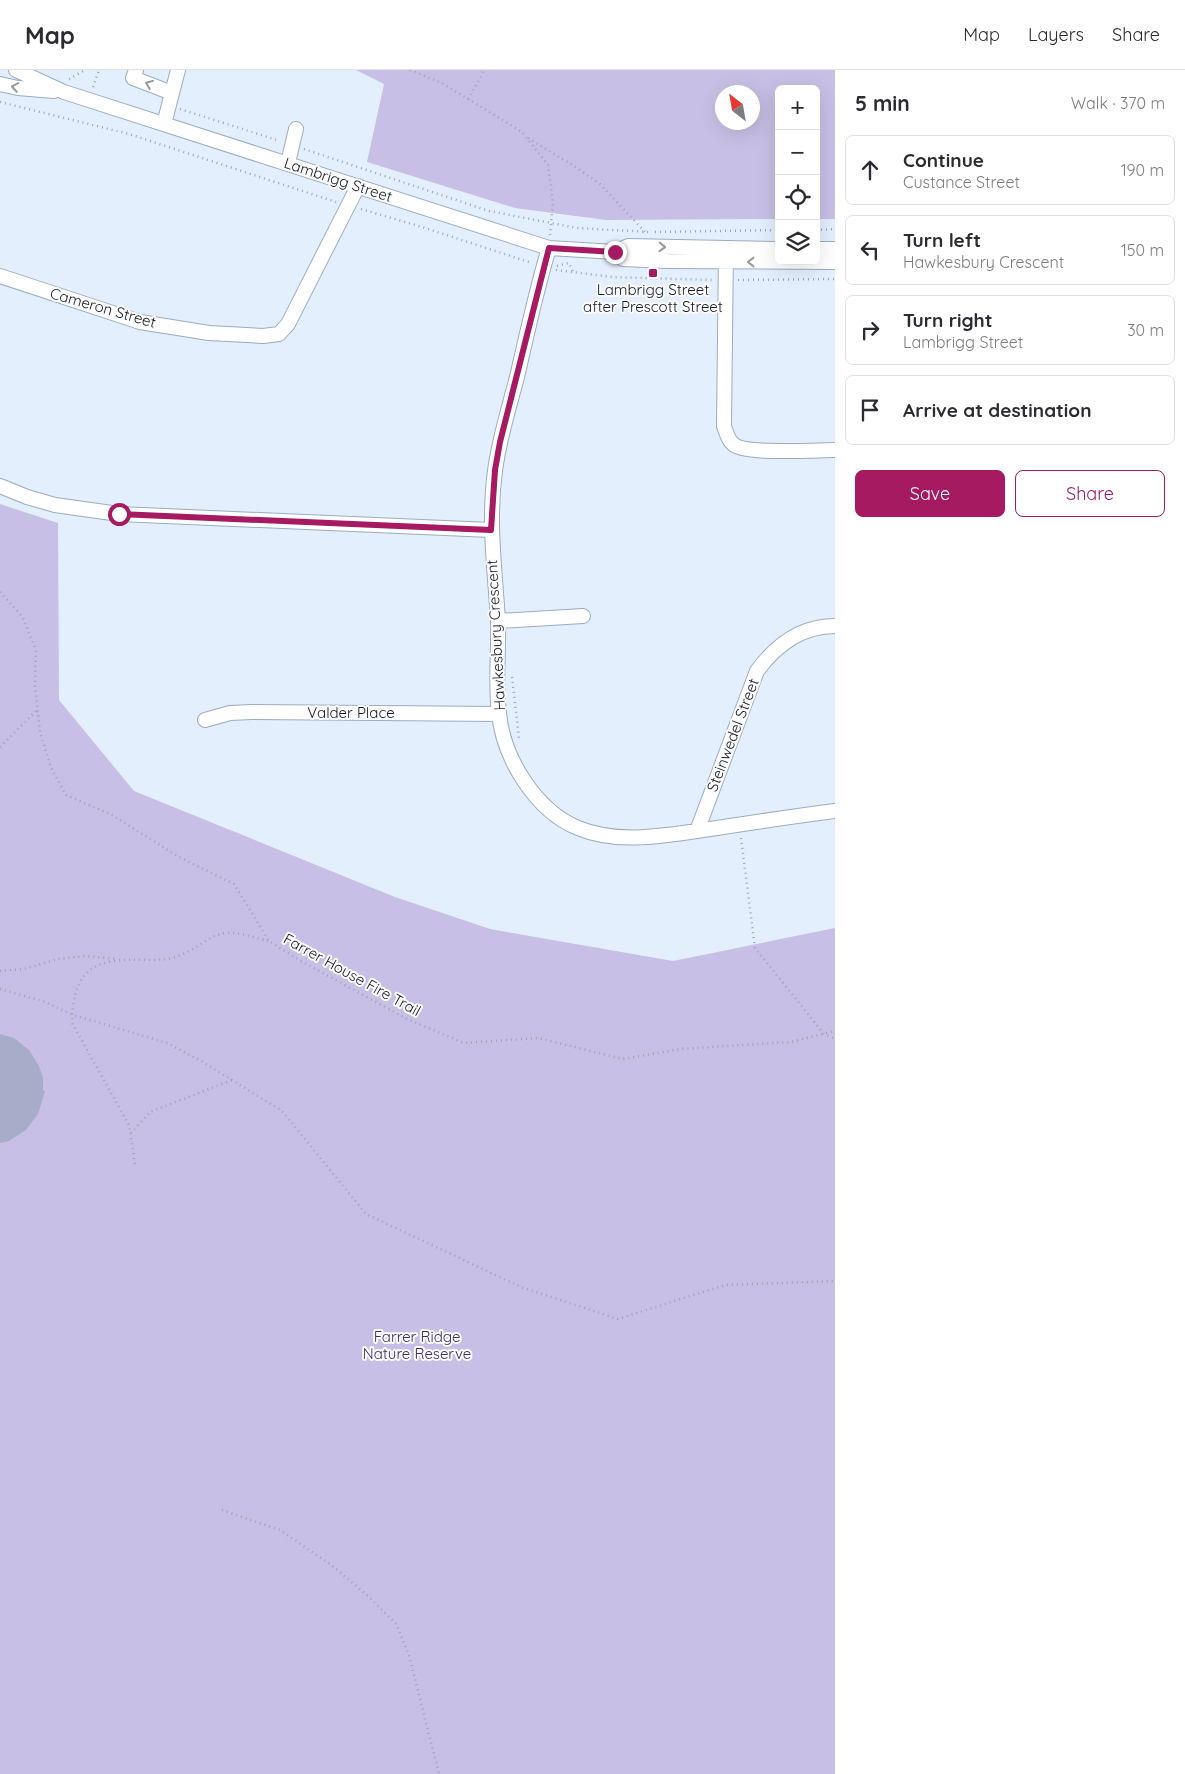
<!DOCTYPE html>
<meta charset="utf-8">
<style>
:root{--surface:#fff;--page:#f2f2f3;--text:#2b2b33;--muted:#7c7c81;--line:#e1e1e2;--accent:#a51a61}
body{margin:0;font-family:Quicksand,sans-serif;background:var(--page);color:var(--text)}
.controls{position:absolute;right:15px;top:15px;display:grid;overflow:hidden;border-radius:8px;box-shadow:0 5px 20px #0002}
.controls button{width:45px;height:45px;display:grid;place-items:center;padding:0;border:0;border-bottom:1px solid var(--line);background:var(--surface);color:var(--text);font:25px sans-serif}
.compass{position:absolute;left:715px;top:15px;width:45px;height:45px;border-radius:50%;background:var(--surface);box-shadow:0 5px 20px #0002;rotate:329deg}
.stop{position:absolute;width:15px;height:15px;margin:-11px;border:4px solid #a51a61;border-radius:50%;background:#fff}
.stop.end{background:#a51a61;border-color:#fff;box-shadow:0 1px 5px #0008}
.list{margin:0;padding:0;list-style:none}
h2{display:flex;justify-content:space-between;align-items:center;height:65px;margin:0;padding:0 20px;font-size:21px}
h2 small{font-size:16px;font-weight:400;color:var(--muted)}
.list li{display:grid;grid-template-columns:32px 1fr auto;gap:15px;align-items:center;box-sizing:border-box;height:70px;margin:0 10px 10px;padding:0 10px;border:1px solid var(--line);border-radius:8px}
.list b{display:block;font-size:19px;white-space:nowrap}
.list p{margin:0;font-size:16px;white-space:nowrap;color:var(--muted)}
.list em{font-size:16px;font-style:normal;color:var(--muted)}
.actions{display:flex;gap:10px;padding:15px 20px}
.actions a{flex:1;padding:11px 0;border:1px solid var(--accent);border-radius:8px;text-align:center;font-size:18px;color:var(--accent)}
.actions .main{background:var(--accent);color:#fff}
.icon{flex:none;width:28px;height:28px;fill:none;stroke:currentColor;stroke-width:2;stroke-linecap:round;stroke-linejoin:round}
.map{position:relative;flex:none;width:835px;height:1704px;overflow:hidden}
header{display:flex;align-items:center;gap:30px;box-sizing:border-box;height:70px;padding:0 25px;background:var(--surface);border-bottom:1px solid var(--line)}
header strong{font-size:24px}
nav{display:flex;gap:28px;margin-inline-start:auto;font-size:18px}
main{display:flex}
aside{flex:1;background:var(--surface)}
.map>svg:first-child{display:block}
</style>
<header>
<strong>Map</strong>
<nav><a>Map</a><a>Layers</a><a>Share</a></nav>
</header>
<main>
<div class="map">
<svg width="835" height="1704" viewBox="0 0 835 1704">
<rect width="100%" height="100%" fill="#e4effe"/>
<!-- green -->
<path fill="#c7bfe5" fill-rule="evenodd" d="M356,0H835V149H816V19H779V149L606,150L515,138L367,92L384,14ZM722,22H752V52H722Z
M0,434L58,453L59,630L134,721L395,827L490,859L673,891L835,858V1704H0Z"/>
<!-- building -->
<path fill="#a7adc8" d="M0,964L14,968L29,980L39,996L43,1008V1021H45L38,1044L26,1060L9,1071L0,1073Z"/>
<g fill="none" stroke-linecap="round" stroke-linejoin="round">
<!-- minor casing -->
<g stroke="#9aacc3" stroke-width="16">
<path id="minor" d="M16,0L64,22L549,178L615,182L628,176L779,179
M136,0L133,8L172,23
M0,14L18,18L54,21
M164,54L178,0
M288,93L296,59
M549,178C536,221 527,264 517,307C509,338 499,369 495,401C488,452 495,500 498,551C499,581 495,613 499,643C503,688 536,741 578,758C621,776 672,764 717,758C756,752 796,746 835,741
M726,179L724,356C726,362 728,370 733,374C744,385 817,380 835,380
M816,179H835
M615,182L623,189L668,191L835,192
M0,206L140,252L209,263L263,266L279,264L288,254L358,116
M0,416L27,427L55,435L119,444L491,460
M498,551L583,546
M205,650L230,643L251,642L499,644
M697,761L757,601C776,575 801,556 835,556"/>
</g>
<!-- path -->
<path stroke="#9ca6b2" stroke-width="2.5" stroke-dasharray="1 4" stroke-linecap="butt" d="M410,0L442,13L522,62L548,95L553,133L550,165
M69,9L85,0
M93,17L99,0
M468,29L482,5L483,0
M0,32L129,64L336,132
M180,39L280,71
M528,68L574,96L600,114L645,162
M304,79L489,141L577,158L649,162
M361,139L422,157L532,193
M816,160L835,159
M655,162L779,160
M557,196L569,193L573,202
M556,200L612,207L713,210
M738,210L835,209
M0,522L22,546L36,580L35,616L40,662L51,698L66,725L112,745L179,787L234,814L269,871L299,890L407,949L464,973L538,968L623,989L680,979L791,972L835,961
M512,607L519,668
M0,677L37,640
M741,768L755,878L824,964L835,969
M0,901L24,899L58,889L85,886L117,889
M0,919L45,932L73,945L167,973L201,991L282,1041L366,1144L521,1217L618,1249L725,1215L835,1211
M131,1063L150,1042L232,1010
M135,1094L129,1055L72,953C73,915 82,891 126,890C139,889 154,891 168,889C177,887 188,882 196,877C207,871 214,864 227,863C241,862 255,868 269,871
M222,1440L280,1460L330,1494L368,1526L396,1554L409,1585L439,1704"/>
<!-- minor -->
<use href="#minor" stroke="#fff" stroke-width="14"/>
</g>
<!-- one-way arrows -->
<defs><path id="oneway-chevron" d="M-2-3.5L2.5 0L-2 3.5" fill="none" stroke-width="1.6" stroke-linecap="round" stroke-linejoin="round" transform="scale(1.25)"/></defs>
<g stroke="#96999d">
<use href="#oneway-chevron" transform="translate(149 14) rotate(-158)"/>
<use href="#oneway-chevron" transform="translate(15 17) rotate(-170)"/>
<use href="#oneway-chevron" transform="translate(662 177) rotate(2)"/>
<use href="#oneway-chevron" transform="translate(751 192) rotate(180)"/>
</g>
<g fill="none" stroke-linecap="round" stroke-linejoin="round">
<!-- route -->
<path stroke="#a51a61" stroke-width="6" d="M119,444L491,460L495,400L500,372L549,178L615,182"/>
</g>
<!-- markers -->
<rect fill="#a51a61" stroke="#fbfbfb" stroke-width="2" x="648" y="198" width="10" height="10" rx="2.5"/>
<g text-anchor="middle" stroke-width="4" stroke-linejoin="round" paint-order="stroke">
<!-- street labels -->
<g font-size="15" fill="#151c25" stroke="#fbfbfb">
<text transform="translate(338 110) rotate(18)" y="5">Lambrigg Street</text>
<text transform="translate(103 238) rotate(16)" y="5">Cameron Street</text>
<text transform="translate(496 565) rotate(-93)" y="5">Hawkesbury Crescent</text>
<text x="351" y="648">Valder Place</text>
<text transform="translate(733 665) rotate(-69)" y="5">Steinwedel Street</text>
<text transform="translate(352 905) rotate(29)" y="5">Farrer House Fire Trail</text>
</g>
<!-- poi labels -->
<g font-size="15" fill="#151c25" stroke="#fbfbfb">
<text x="653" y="225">Lambrigg Street<tspan x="653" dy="17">after Prescott Street</tspan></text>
</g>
<!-- park labels -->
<g font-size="15" fill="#3f2969" stroke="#fbfbfb">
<text x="417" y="1272">Farrer Ridge<tspan x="417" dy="17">Nature Reserve</tspan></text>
</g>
</g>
</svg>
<div class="controls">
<button>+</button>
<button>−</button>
<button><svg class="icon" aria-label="locate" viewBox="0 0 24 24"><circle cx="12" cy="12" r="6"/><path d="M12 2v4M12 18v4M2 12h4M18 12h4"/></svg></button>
<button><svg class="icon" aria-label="layers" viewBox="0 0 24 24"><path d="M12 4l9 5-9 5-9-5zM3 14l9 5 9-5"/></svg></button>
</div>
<svg class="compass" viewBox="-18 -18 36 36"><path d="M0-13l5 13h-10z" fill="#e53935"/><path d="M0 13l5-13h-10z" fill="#7c7c81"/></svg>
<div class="stop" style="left:119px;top:444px"></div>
<div class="stop end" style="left:615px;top:182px"></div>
</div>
<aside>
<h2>5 min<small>Walk · 370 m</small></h2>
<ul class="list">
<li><svg class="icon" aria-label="ahead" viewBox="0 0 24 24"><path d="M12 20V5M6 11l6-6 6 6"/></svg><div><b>Continue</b><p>Custance Street</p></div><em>190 m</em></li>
<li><svg class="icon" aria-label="left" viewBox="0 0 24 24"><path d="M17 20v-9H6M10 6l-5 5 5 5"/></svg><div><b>Turn left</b><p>Hawkesbury Crescent</p></div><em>150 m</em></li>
<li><svg class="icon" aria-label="right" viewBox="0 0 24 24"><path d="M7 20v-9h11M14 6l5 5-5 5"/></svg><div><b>Turn right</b><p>Lambrigg Street</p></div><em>30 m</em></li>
<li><svg class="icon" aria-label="arrive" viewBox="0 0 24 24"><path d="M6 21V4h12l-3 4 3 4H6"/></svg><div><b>Arrive at destination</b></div></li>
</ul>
<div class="actions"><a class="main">Save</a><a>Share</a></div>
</aside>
</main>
